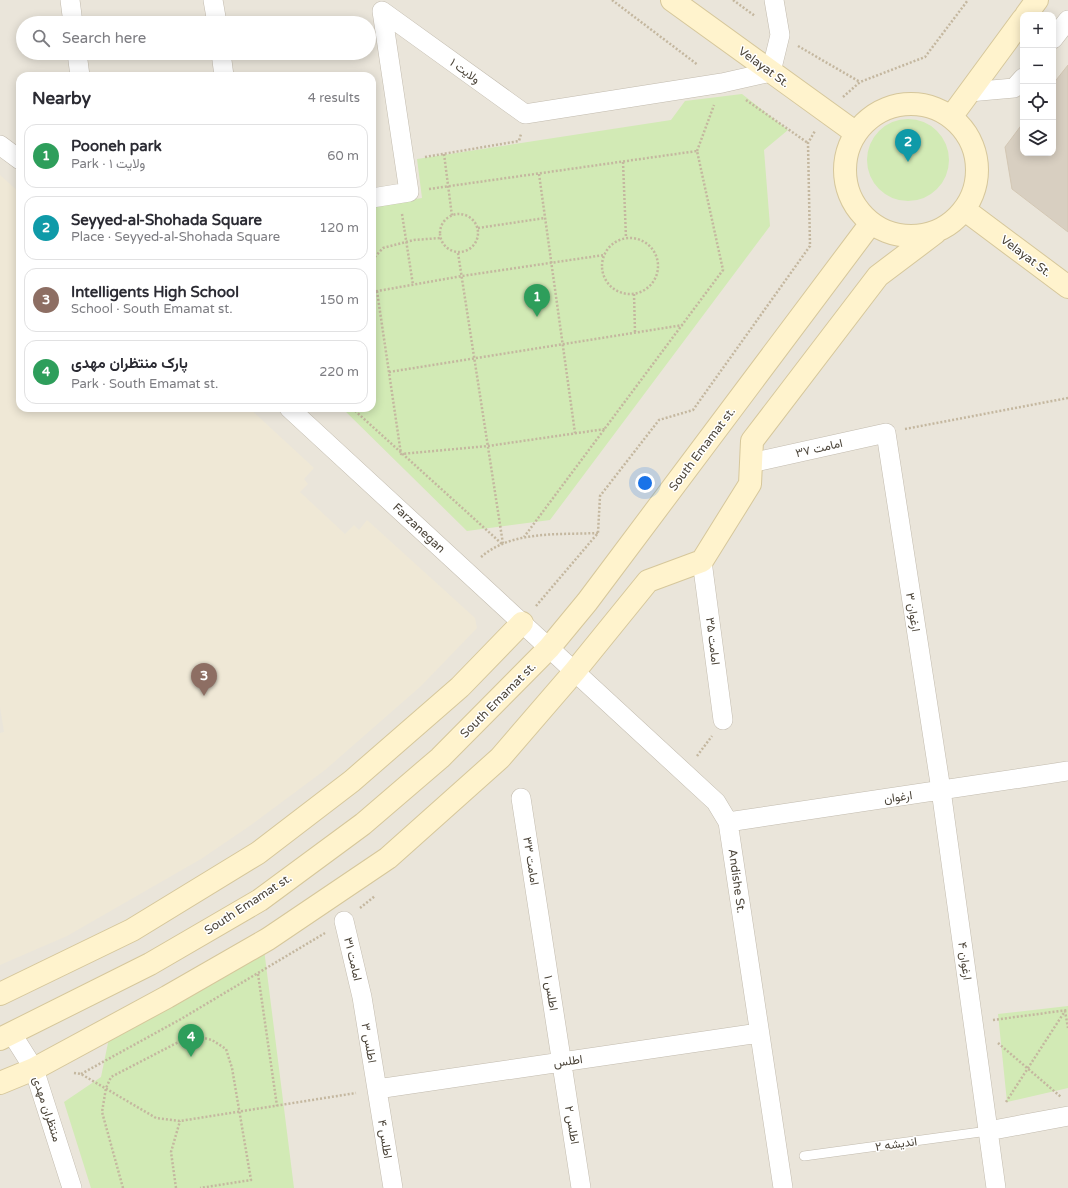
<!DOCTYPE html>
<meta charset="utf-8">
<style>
:root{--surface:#fff;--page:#f2f2f3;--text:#2b2b33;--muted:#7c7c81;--line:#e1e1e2;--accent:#db2777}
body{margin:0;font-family:"Varela Round",Vazirmatn,sans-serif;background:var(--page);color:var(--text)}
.controls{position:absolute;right:12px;top:12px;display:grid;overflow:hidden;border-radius:8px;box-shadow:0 2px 10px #0003}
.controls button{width:36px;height:36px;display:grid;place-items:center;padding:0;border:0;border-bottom:1px solid var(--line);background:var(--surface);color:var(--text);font:20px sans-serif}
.you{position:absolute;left:645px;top:483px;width:14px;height:14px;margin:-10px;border:3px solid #fff;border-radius:50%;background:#1a73e8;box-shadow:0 0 0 6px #1a73e833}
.badge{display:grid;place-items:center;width:26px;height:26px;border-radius:50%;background:var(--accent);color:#fff;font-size:13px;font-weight:700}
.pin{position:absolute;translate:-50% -33px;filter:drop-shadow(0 1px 2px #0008)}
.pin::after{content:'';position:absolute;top:21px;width:14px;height:12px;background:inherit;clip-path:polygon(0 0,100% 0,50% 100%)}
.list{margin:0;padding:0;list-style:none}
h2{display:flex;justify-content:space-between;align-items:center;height:52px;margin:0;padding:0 16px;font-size:17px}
h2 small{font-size:13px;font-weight:400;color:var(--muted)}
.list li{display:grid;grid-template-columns:26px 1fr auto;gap:12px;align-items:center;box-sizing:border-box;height:64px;margin:0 8px 8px;padding:0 8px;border:1px solid var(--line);border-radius:12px}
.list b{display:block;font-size:15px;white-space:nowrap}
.list p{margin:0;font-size:13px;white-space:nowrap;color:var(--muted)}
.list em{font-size:13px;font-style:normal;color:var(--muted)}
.icon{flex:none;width:22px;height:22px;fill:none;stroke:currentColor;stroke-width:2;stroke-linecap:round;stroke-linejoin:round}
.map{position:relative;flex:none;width:1068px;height:1188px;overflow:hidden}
.search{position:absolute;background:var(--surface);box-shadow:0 2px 10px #0003;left:16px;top:16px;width:360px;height:44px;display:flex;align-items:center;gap:10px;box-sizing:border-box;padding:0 14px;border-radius:22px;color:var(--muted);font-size:15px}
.panel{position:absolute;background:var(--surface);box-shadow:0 2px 10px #0003;left:16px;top:72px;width:360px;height:340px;border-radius:12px}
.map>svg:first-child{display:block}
</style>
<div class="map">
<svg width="1068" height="1188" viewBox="0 0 1068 1188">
<rect width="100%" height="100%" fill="#f6f3ec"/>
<!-- residential -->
<path fill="#eae5da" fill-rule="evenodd" d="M0,0H1068V1188H0ZM1023,15H1053V153H1023ZM23,23H369V53H23ZM20,76H372V408H20Z"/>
<!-- education -->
<path fill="#efe8d6" d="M0,175L20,193V408H249L314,468L304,479L308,484L300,492L345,534L354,525L359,530L367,520L475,618L477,628L421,686L325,770L251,825L201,859L67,936L0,965V733L4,732L0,707Z"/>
<!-- green -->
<path fill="#d2eab5" d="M742,94L788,130L764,150L770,226L550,520L467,531L342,408H372V206L422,198L417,159L671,120L685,101Z
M867 160a41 41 0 1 1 82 0a41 41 0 1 1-82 0Z
M264,949L294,1188H91L64,1102L101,1077L109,1038Z
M1068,1006V1088L1007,1102L998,1014Z"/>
<!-- building -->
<path fill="#d8cfc1" stroke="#d3c7b4" d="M1068,65V232L1012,189L1005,147L1023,123V153H1053V84Z"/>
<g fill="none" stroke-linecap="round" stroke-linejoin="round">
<!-- lane casing -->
<g stroke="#c2bbae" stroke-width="10">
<path id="lane" d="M804,1156L988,1131"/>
</g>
<!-- street casing -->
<g stroke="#c2bbae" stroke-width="20">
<path id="street" d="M70,0L73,23
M213,0L217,23
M1053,39L1068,20
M77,53L80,76
M221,53L224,76
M969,92L1014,88L1023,78
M0,145L20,160
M372,198L409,192L382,11L525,114L722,83L771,72L780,35L774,0
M289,408L716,802L728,822L783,1188
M751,463L886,433L941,790L996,1188
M702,561L723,720
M521,798L581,1188
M728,822L1068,771
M344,921L362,997L393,1188
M12,1034L34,1069L72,1188
M377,1089L759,1033
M988,1131L1068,1116"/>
</g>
<!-- secondary casing -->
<g stroke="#d6c79b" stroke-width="24">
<path id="secondary" d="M672,0L856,133
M1026,15L1037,0
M845 170a66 66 0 1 1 132 0a66 66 0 1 1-132 0Z
M951,117L1023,19
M965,210L1068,287
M0,994L132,930L258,853L352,781L460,687L522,623
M0,1039L150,964L260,900L363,824L440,758L549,648L587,602L871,223
M0,1083L34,1069L167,997L268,939L388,858L500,758L575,671L648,581L702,561L750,484L752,441L878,276L935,233"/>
</g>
<!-- path -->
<path stroke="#c4b79f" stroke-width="2.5" stroke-dasharray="2 2" stroke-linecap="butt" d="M612,0L698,65
M733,0L755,16
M798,46L860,82
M843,97L860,82L925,57L968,0
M746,100L808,143
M697,151L714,105
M444,154L452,216
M425,157L519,141L521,134
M623,162L626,238
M539,174L575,433
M429,189L697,151L723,270L524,537
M402,214L413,285
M440 233a19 19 0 1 1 38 0a19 19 0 1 1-38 0Z
M478,228L545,218
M602 266a28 28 0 1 1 56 0a28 28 0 1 1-56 0Z
M458,253L503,544
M372,260L383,248L414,240L440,238
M377,291L401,454L488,446L605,429
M372,292L462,276L604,255
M634,294L635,332
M389,372L683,325
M352,408L502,544
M905,429L1068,398
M481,557C512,530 559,535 598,533
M536,606L598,533L600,496L659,420L693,410L810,246L808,143L815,131
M697,756L712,736
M360,908L375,896
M258,974L277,1106
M993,1020L1068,1010
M998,1043L1061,1097
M74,1073L81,1074L156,1118L180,1121L356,1093
M81,1074L181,1019L325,933
M1006,1102L1065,1011L1068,1028
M123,1188L102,1112L106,1088L111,1077L192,1035L212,1040L226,1049L232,1068L251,1180L200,1188
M176,1188L171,1152L180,1121"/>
<!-- lane -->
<use href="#lane" stroke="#fff" stroke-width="9"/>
<!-- street -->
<use href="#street" stroke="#fff" stroke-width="19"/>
<!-- secondary -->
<use href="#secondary" stroke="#fff3cd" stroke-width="22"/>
</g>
<g text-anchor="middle" stroke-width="3" stroke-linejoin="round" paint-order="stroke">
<!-- street labels -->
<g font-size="12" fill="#4b4439" stroke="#fff">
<text transform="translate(764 67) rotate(36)" y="4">Velayat St.</text>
<text transform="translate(465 71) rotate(36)" y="4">ولایت ۱</text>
<text transform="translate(1026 256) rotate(37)" y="4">Velayat St.</text>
<text transform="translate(819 448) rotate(-13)" y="4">امامت ۳۷</text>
<text transform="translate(702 449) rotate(-53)" y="4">South Emamat st.</text>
<text transform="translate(419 528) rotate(43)" y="4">Farzanegan</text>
<text transform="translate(913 612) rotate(81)" y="4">ارغوان ۳</text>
<text transform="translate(713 641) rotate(83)" y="4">امامت ۳۵</text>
<text transform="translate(498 700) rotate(-45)" y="4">South Emamat st.</text>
<text transform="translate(898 797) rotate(-8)" y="4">ارغوان</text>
<text transform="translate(531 861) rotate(81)" y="4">امامت ۳۳</text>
<text transform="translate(737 881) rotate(82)" y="4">Andishe St.</text>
<text transform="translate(248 904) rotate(-33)" y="4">South Emamat st.</text>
<text transform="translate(353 959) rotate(77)" y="4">امامت ۳۱</text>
<text transform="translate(965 961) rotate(82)" y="4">ارغوان ۴</text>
<text transform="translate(551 993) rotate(81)" y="4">اطلس ۱</text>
<text transform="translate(369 1043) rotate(80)" y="4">اطلس ۳</text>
<text transform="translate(568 1061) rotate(-8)" y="4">اطلس</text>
<text transform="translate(47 1109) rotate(72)" y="4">منتظران مهدی</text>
<text transform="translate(572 1125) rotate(81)" y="4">اطلس ۲</text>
<text transform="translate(385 1139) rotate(81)" y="4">اطلس ۴</text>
<text transform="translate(896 1144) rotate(-8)" y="4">اندیشه ۲</text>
</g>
</g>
</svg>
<div class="controls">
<button>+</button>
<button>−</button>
<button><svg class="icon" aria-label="locate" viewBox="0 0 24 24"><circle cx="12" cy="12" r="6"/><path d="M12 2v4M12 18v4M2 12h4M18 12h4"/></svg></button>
<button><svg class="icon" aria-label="layers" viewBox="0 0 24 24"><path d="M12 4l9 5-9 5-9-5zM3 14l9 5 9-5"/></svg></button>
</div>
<div class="you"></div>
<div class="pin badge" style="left:537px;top:317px;background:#2e9e5b">1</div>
<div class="pin badge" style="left:908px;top:162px;background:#0f9aa8">2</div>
<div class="pin badge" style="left:204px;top:696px;background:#8d6e63">3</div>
<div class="pin badge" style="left:191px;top:1057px;background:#2e9e5b">4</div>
<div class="search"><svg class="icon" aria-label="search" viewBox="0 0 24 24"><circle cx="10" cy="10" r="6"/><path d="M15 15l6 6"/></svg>Search here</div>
<section class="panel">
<h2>Nearby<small>4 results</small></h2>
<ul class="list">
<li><span class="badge" style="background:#2e9e5b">1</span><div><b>Pooneh park</b><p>Park · ولایت ۱</p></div><em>60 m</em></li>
<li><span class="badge" style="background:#0f9aa8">2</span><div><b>Seyyed-al-Shohada Square</b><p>Place · Seyyed-al-Shohada Square</p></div><em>120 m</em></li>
<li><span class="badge" style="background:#8d6e63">3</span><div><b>Intelligents High School</b><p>School · South Emamat st.</p></div><em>150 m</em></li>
<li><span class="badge" style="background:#2e9e5b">4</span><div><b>پارک منتظران مهدی</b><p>Park · South Emamat st.</p></div><em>220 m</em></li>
</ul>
</section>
</div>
